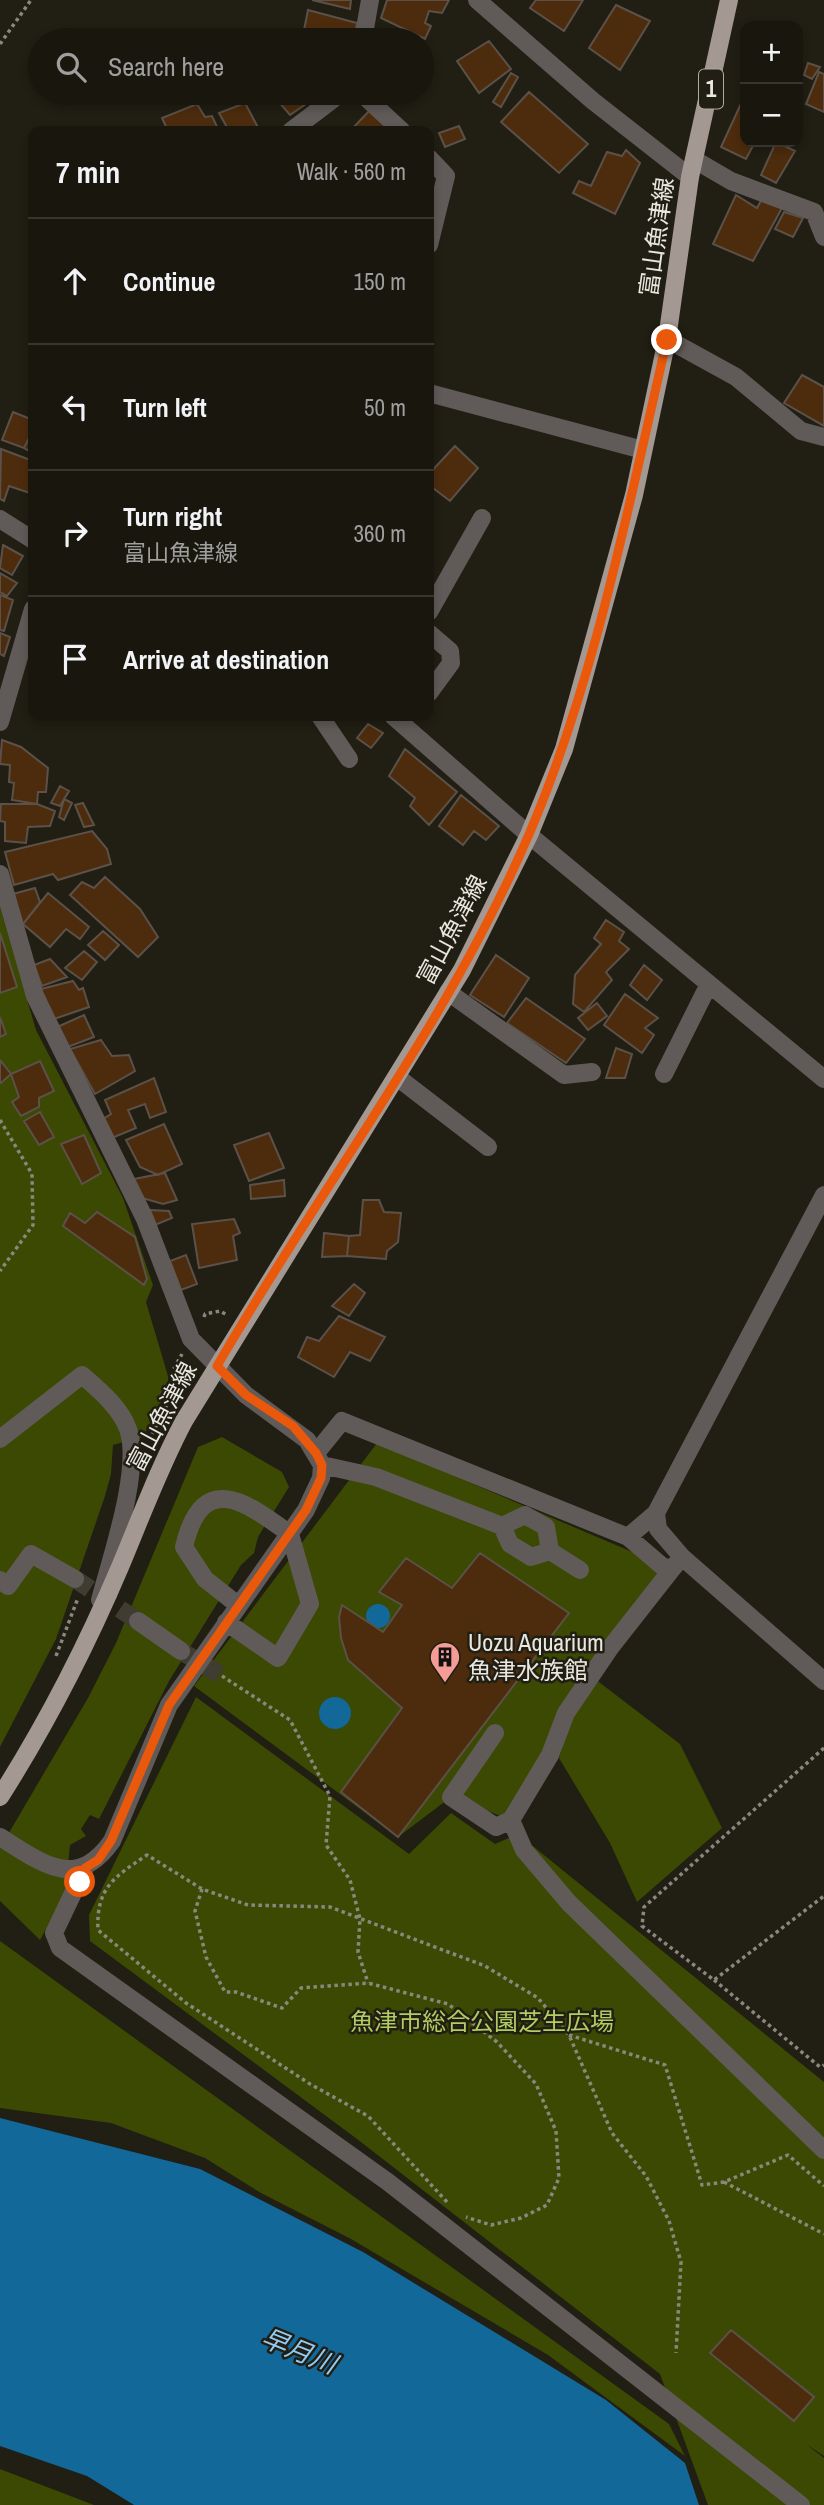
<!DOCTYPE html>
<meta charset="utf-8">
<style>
:root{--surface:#19160e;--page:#221f17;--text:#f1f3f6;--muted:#9f9f9e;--line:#37352e}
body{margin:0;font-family:"Archivo Narrow","Noto Sans JP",sans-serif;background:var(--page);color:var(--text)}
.controls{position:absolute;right:21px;top:21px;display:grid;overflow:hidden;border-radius:14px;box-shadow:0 4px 10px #0003}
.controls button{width:63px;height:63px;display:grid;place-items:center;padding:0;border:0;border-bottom:2px solid var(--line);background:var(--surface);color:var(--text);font:35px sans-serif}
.stop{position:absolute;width:21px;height:21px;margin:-16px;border:5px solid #ea580c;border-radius:50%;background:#fff}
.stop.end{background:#ea580c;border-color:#fff;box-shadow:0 2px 7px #0008}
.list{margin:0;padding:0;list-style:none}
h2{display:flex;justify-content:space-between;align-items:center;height:91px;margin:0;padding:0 28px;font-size:30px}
h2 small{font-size:23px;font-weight:400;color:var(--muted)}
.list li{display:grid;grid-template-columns:46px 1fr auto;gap:21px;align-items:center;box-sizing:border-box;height:126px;padding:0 28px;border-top:2px solid var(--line)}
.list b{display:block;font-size:26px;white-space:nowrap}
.list p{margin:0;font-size:23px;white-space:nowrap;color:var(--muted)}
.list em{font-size:23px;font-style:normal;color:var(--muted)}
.icon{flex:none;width:38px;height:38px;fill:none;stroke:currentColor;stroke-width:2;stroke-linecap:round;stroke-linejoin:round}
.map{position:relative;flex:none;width:824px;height:2505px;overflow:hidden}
.search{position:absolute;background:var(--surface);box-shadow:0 4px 10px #0003;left:28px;top:28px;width:406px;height:77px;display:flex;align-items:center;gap:18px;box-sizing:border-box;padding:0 24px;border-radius:38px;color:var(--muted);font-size:26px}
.panel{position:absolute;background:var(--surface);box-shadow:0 4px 10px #0003;left:28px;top:126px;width:406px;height:595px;border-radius:14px}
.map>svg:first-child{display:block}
</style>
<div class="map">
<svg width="824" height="2505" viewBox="0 0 824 2505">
<rect width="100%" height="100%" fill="#211e13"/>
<!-- green -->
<path fill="#3b4902" d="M0,907L36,1030L123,1198L153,1285L146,1302L168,1376V1388L143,1437L113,1445L111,1474L105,1496L56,1639L0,1747Z
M222,1437L282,1472L289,1487L258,1537L254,1553L241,1565L169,1681L99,1819L90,1815L81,1829L86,1836L70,1845L65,1894L40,1940L0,1901V1848L88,1698L116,1643L198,1447Z
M377,1443L672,1569L591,1671L511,1820L451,1797L398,1837L194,1686Z
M595,1679L680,1744L722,1828L637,1902L610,1843L559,1758L571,1717Z
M196,1697L409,1854L451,1813L495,1844L518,1834L824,2082V2456L806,2444L824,2458V2505H708L660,2374L357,2139L90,1941L89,1915Z
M0,1941L669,2424L685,2456L548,2355L351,2239L261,2193L205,2158L111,2123L0,2108Z
M0,2469L94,2505H0Z"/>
<!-- water -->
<path fill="#116899" d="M366 1616a12 12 0 1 1 24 0a12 12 0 1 1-24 0Z
M319 1713a16 16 0 1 1 32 0a16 16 0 1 1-32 0Z
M0,2118L200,2169L363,2252L606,2400L685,2463L699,2505H134L87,2476L0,2446Z"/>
<!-- building -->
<path fill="#4d2c0d" stroke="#5b5149" stroke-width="2" d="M312,0H351L350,9Z
M387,0H449L442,13L429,11L425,23L431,26L425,39L381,18Z
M536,0H583L564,31L530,8Z
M616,5L650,21L620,70L589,48Z
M308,10L357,23L355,34L341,30L337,40H302Z
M489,41L511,69L479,93L457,61Z
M808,63L820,67L812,79L804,75Z
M819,72L824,74V112L806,104Z
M511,73L518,77L501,107L493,102Z
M529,92L588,144L559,173L501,122Z
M271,93H322L290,115Z
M373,93H389L384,101Z
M745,95V142H755L746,159L721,147Z
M245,103L260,131H229L219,113Z
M197,104L205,117L212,116L219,131H168L162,118Z
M371,109L393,131H350Z
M459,126L465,139L445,147L439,133Z
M776,142L795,151L776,183L761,175Z
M626,150L640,163L615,214L573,193L579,181L591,186L607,152L622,156Z
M736,195L757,208L763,197L782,208L753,261L713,244Z
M784,212L803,218L793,237L775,229Z
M802,375L824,387V426L784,403Z
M13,412L33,420V430L24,448L2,440Z
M32,433H33V453L24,448Z
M455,446L478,468L450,501L429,485V474Z
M1,449L33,461V494L9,486L4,501L0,499Z
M3,545L23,556L12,575L0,568Z
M0,573L17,583L7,596L0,592Z
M0,595L13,600L4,631L0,630Z
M0,633L10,637L4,656L0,654Z
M368,724L383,733L371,748L357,738Z
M2,740L21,747L48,768L46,792H38L37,804L12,800L14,783L9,782L10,765L0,764Z
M405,749L457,792L429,825L410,806L415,798L389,776Z
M60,786L69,791L60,806L51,803Z
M461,795L499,826L486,840L474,831L463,845L439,826Z
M64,799L72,803L64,820L59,817Z
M83,803L94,825L84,827L75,805Z
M1,804H37L55,811L50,826L28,827L26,843L5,841V822L0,821Z
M92,831L107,849L111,864L58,880L53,874L14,885L5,852Z
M105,877L140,909L158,937L138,957L70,895L82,882L94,888Z
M35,888L40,902L23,924L13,894Z
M48,893L89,927L80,939L66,929L50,947L23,924Z
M606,920L624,932L619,941L629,949L606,972L612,980L584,1012L573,1004L575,975L601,944L594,938Z
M103,931L119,945L105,960L88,945Z
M0,933L17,987L0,993Z
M84,951L97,962L82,980L65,968Z
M496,955L529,978L504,1017L470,995Z
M50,959L67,977L42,986L34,965Z
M644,965L662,980L647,1000L630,985Z
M73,981L79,990L83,988L89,1007L54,1019L41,989Z
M625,994L658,1018L645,1028L654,1035L642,1053L604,1025Z
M526,998L585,1039L566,1063L507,1023Z
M597,1003L607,1016L588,1030L578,1018Z
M84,1015L94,1037L65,1048L55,1028Z
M0,1017L6,1034L0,1037Z
M101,1040L112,1056L129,1055L135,1071L95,1094L70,1049Z
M616,1048L632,1054L625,1078H606Z
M0,1060L11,1074L1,1083L0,1081Z
M40,1061L54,1091L39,1098V1107L21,1116L12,1102L19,1097L11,1074Z
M154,1078L166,1112L150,1118L145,1104L128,1110L136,1128L112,1138L103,1119L111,1114L105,1100Z
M40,1112L54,1137L39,1145L24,1121Z
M164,1124L182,1164L158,1175L140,1167L126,1140Z
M269,1133L284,1168L249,1181L234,1145Z
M84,1135L101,1173L82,1184L61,1144Z
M165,1173L177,1200L163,1204L142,1198L134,1179Z
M284,1180L285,1196L251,1199L250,1185Z
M363,1200H379L384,1212L401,1213L398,1242L387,1251L386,1259L347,1256L349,1236L360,1235Z
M150,1210L169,1211L172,1218L155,1225Z
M97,1212L135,1237L147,1279L144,1285L63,1226L70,1213L85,1223Z
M234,1219L240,1233L233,1236L237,1260L199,1268L192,1224Z
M324,1233L349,1236L347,1256L322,1257Z
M186,1255L197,1284L181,1290L170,1261Z
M354,1284L365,1293L349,1316L332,1306Z
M339,1316L385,1337L370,1361L350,1352L334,1377L298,1357L307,1337L319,1341Z
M480,1553L569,1613L398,1837L341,1792L402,1708L348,1660L341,1638L339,1617L342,1605L383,1632L402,1605L379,1592L406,1558L452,1588Z
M731,2330L814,2397L794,2421L710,2353Z"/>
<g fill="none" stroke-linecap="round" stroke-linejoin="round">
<!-- minor-tunnel -->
<path stroke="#3f3c32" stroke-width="18" stroke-dasharray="18 9" stroke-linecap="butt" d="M75,1579L138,1621
M181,1651L222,1676"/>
<!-- path -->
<path stroke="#89877e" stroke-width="3.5" stroke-dasharray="3.5 3.5" stroke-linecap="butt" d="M0,44L31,0
M0,1120L32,1174L33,1225L0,1271
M204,1317L205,1314L220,1311L227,1315
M149,1440L172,1395L173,1370L182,1354
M56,1656L78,1598
M222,1676L290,1720L330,1796L326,1845L350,1880L360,1919L358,1952L368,1983
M824,1748L644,1907L642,1926L714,1980L824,1896
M202,1889L195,1911L206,1957L225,1992H236L282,2008L301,1988L368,1983L448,2004L497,2042L536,2084L556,2131L559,2178L547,2205L521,2218L491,2225L466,2217
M714,1980L820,2067L824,2065
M569,2035L665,2065L702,2185L724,2182L788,2155L824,2186
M724,2182L824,2234
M447,2202L368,2116L310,2084L186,2003L98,1930C96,1888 114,1877 147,1855L202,1889L248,1905L330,1907L485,1966L538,1998L569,2035L612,2133L646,2176L669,2221L681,2262L676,2353"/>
<!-- minor -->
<path stroke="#605b58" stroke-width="18" d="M477,0L593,101L690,177
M363,40L370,0
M361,93L402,131
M291,131L341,93
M429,158L446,176L429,245
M695,160L731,181L814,212L824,237
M667,339L736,377L801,431L824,437
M429,393L643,450
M0,519L33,540
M429,612L482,518
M429,633L450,651L451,663L429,693
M320,716L349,759
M393,716L529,835L824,1079
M0,722L33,609
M0,874L35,996L145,1219L191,1339L246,1395L307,1440L322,1465L321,1478L306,1510L169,1705L112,1841C76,1892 42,1863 0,1837
M448,992L564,1075L592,1072
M664,1074L709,984
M397,1077L488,1147
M0,1439L82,1375C99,1390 120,1407 128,1429C142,1468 111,1558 100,1600
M316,1453L342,1421L628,1537L662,1566L672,1569L610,1648L566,1713L550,1755L511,1820L524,1850L569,1903L824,2150
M322,1465L376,1477L502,1526L510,1544L531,1557L550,1551L546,1527L525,1515L502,1526
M628,1537L656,1513
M550,1551L580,1570
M682,1557L824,1681
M672,1569L682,1557L658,1529L656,1513L824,1195
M0,1580L8,1586L31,1554L75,1579
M138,1621L181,1651
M226,1622L278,1658L310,1604L290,1534C246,1502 202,1469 184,1547L205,1579L238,1605
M495,1733L451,1797L496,1827L511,1820
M85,1868L54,1933L60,1948L388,2182L801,2505"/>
<!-- major -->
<path stroke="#a49893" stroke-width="18" d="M0,1797C47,1723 86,1647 120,1567C141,1517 159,1468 184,1421L462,970L529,835L564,749L634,495L667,339L690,177L729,0"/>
</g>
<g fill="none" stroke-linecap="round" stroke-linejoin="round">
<!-- route -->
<path stroke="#ea580c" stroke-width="9" d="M80,1882L85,1868L98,1860L111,1841L169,1705L306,1510L321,1478L322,1465L316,1453L293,1426L246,1395L217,1366C320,1188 449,1022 530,832C597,674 628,506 667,340"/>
</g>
<!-- icons -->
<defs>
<g id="building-pin" transform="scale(1.575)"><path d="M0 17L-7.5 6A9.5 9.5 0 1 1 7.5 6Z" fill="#f59c96" stroke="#211e13"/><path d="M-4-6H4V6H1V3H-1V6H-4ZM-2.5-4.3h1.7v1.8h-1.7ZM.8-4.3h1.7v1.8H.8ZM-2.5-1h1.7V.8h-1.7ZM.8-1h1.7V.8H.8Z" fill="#111"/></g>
</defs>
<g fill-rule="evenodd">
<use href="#building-pin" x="445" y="1657"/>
</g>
<g text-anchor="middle" stroke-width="5" stroke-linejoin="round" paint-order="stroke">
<!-- shield labels -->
<rect fill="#211e13" stroke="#adaba2" stroke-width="2" x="699" y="69.5" width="24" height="39" rx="5"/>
<g font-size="23" font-weight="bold" fill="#e9e7e0">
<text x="711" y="97">1</text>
</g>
<!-- street labels -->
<g font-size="24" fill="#e9e7e0" stroke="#211e13">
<text transform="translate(657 237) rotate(-82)" y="8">富山魚津線</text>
<text transform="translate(452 930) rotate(-62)" y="8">富山魚津線</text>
<text transform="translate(162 1417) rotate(-62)" y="8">富山魚津線</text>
</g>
<!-- poi labels -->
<g font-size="24" fill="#e9e7e0" stroke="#211e13" text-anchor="start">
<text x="468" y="1651">Uozu Aquarium<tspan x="468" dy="28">魚津水族館</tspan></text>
</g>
<!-- park labels -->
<g font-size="24" fill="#b1cc60" stroke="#211e13">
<text x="482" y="2030">魚津市総合公園芝生広場</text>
</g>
<!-- water labels -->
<g font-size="26" font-style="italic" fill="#92caf4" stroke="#211e13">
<text transform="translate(299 2351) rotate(22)" y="9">早月川</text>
</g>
</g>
</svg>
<div class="controls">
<button>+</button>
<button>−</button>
</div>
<div class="stop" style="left:80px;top:1882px"></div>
<div class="stop end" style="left:667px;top:340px"></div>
<div class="search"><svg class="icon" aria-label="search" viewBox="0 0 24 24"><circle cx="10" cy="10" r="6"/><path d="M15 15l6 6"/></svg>Search here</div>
<section class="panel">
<h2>7 min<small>Walk · 560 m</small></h2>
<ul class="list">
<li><svg class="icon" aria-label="ahead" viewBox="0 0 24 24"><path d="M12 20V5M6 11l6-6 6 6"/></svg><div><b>Continue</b></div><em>150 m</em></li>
<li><svg class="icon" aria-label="left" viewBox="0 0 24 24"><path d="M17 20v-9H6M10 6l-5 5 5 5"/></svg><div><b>Turn left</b></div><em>50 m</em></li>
<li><svg class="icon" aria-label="right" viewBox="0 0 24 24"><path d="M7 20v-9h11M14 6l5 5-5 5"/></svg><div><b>Turn right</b><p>富山魚津線</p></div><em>360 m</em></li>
<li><svg class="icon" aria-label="arrive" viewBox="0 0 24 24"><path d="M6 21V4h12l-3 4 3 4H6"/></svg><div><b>Arrive at destination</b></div></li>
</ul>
</section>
</div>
